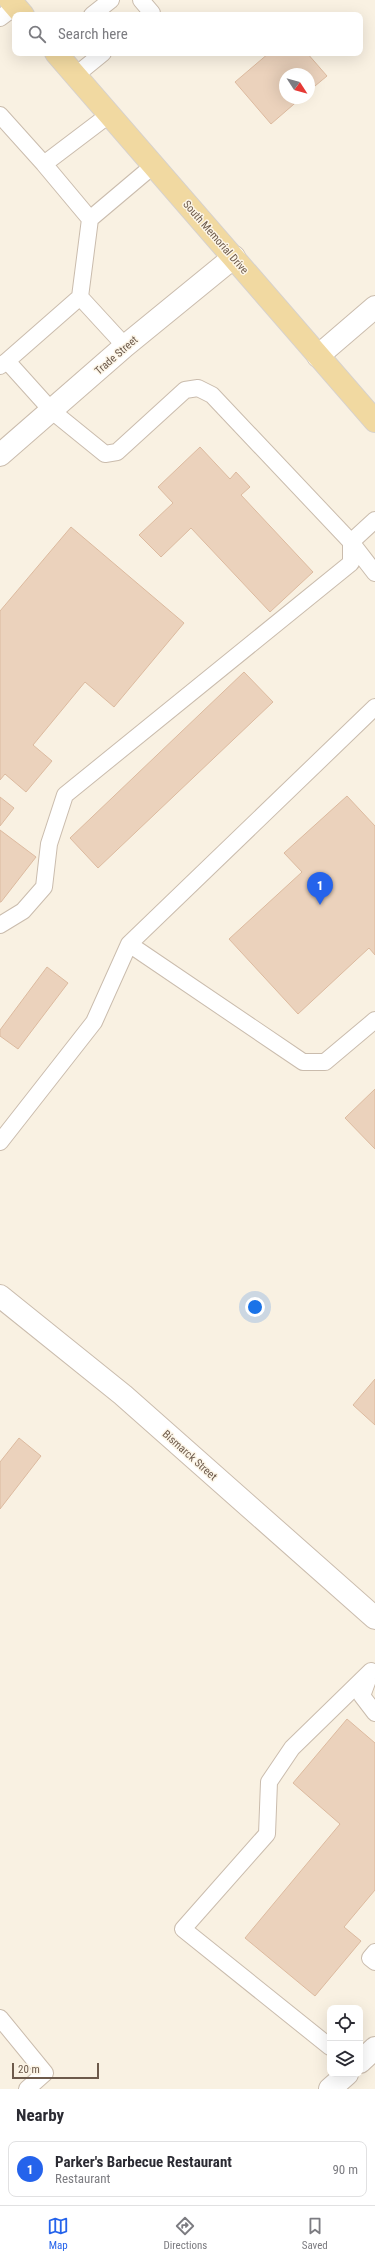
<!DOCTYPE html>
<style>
:root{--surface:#fff;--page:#f7f7f7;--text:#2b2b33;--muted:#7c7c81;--line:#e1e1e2;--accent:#2563eb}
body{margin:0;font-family:"Roboto Condensed",sans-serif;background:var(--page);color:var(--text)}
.controls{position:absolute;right:12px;bottom:12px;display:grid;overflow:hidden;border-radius:8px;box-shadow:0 4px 16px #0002}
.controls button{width:36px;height:36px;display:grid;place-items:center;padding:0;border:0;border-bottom:1px solid var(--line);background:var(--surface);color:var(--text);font:20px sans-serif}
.compass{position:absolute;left:279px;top:68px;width:36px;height:36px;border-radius:50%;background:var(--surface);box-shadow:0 4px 16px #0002;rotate:126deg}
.scale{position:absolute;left:12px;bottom:10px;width:87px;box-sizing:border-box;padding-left:4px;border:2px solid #6d5a4b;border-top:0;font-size:11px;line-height:14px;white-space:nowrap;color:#6d5a4b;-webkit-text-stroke:3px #fcf5e7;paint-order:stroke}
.you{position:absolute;left:255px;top:1307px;width:14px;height:14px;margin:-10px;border:3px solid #fff;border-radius:50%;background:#1a73e8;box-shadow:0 0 0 6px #1a73e833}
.badge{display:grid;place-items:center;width:26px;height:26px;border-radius:50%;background:var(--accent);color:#fff;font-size:13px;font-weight:700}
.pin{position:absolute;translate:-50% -33px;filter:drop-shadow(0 1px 2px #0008)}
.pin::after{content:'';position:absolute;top:21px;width:14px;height:12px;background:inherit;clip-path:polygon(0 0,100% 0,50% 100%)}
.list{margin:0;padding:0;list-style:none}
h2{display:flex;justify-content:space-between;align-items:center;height:52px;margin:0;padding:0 16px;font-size:17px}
h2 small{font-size:13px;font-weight:400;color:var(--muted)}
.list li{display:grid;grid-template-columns:26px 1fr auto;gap:12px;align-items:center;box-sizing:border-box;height:56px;margin:0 8px 8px;padding:0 8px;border:1px solid var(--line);border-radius:8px}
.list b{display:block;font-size:15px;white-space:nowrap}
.list p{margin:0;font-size:13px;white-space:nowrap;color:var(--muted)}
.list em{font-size:13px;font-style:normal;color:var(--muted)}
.icon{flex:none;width:22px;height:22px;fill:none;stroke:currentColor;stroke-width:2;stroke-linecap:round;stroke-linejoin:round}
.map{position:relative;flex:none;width:375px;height:2089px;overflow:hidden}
.search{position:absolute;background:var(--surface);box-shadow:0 4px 16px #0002;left:12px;right:12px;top:12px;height:44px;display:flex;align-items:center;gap:10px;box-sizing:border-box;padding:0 14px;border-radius:8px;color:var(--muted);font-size:15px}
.sheet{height:116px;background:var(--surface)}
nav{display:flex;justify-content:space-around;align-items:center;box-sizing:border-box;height:56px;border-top:1px solid var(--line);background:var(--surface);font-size:11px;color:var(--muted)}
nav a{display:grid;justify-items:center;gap:2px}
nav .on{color:var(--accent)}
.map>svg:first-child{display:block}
</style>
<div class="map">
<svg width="375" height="2089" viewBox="0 0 375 2089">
<rect width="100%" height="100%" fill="#f9f1e2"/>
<!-- building -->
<path fill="#ebd2bc" stroke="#dcba9f" d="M269,53H307L327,76L309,91V74H285V98H301L271,124L235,82Z
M200,447L230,479L236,472L250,487L241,495L313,572L270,612L191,528L161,557L139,535L173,503L158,487Z
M71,527L184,623L114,707L85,682L33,745L52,761L26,792L5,774L0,780V611Z
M244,672L273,702L98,868L70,838Z
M347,796L375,826V955L369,948L298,1014L229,939L302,872L284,853Z
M0,797L14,808L0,826Z
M0,830L36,857L1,902H0Z
M47,967L68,983L18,1049L0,1036V1030Z
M375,1089V1149L345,1118Z
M375,1379V1425L353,1405Z
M19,1438L41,1456L0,1509V1462Z
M347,1719L375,1743V1890L344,1927L361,1941L315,1996L245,1938L340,1824L293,1783Z"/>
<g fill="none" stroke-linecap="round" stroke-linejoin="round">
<!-- lane casing -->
<g stroke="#cabcad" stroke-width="18">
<path id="lane" d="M141,0L152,13L150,15
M92,15L111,0
M0,18L16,6
M76,75L103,53
M0,115L44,164L110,114
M44,164L90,219
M125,346L80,297L90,219L154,165
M7,361L80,297
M0,366L7,361L52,411L105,454L117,452L185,390L198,388L212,395L351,542V563L65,795L49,844L44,887L23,911L0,925
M375,520L351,542L375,573
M129,944L303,1062H325L375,1020
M0,1142L94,1022L129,944L375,707
M370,1674L362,1696L375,1713
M375,1952L370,1958L375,1962
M0,2018L45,2073L27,2089
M330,2047L183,1929L267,1834L269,1782L292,1748L371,1671"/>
</g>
<!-- street casing -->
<g stroke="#cabcad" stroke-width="24">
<path id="street" d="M318,356L375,307
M0,455L125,346L234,257
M0,1296L123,1395L375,1618
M360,2062L375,2048
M330,2089L347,2074"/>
</g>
<!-- primary casing -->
<g stroke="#d6d1cd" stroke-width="24">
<path id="primary" d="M10,0L23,15
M56,53L375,421"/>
</g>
<!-- lane -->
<use href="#lane" stroke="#fff" stroke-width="16"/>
<!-- street -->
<use href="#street" stroke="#fff" stroke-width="22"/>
<!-- primary -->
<use href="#primary" stroke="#f1d9a1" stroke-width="22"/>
</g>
<g text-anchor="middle" stroke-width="3" stroke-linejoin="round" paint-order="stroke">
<!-- street labels -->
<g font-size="11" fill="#6d5a4b" stroke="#fcf5e7">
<text transform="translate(216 237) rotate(49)" y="4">South Memorial Drive</text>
<text transform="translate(116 355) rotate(-41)" y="4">Trade Street</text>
<text transform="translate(190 1455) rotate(42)" y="4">Bismarck Street</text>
</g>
</g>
</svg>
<div class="controls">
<button><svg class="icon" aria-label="locate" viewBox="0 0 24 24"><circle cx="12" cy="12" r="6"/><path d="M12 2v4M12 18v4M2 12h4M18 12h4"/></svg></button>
<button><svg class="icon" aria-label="layers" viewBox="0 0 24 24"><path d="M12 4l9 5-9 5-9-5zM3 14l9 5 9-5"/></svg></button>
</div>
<svg class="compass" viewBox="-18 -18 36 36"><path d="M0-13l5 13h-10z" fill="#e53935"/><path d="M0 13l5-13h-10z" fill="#7c7c81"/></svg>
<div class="scale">20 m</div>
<div class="you"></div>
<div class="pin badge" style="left:320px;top:905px">1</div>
<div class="search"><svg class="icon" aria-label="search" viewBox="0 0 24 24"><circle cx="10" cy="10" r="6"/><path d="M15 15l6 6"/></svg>Search here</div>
</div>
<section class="sheet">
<h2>Nearby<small></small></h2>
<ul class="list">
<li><span class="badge">1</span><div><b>Parker's Barbecue Restaurant</b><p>Restaurant</p></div><em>90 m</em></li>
</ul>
</section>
<nav>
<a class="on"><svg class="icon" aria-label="map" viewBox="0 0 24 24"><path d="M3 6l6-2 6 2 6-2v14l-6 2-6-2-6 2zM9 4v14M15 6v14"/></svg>Map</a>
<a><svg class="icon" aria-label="directions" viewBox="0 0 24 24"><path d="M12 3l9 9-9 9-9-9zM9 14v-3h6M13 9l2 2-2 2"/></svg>Directions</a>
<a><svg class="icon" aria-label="saved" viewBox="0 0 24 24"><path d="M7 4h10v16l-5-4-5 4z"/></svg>Saved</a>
</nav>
